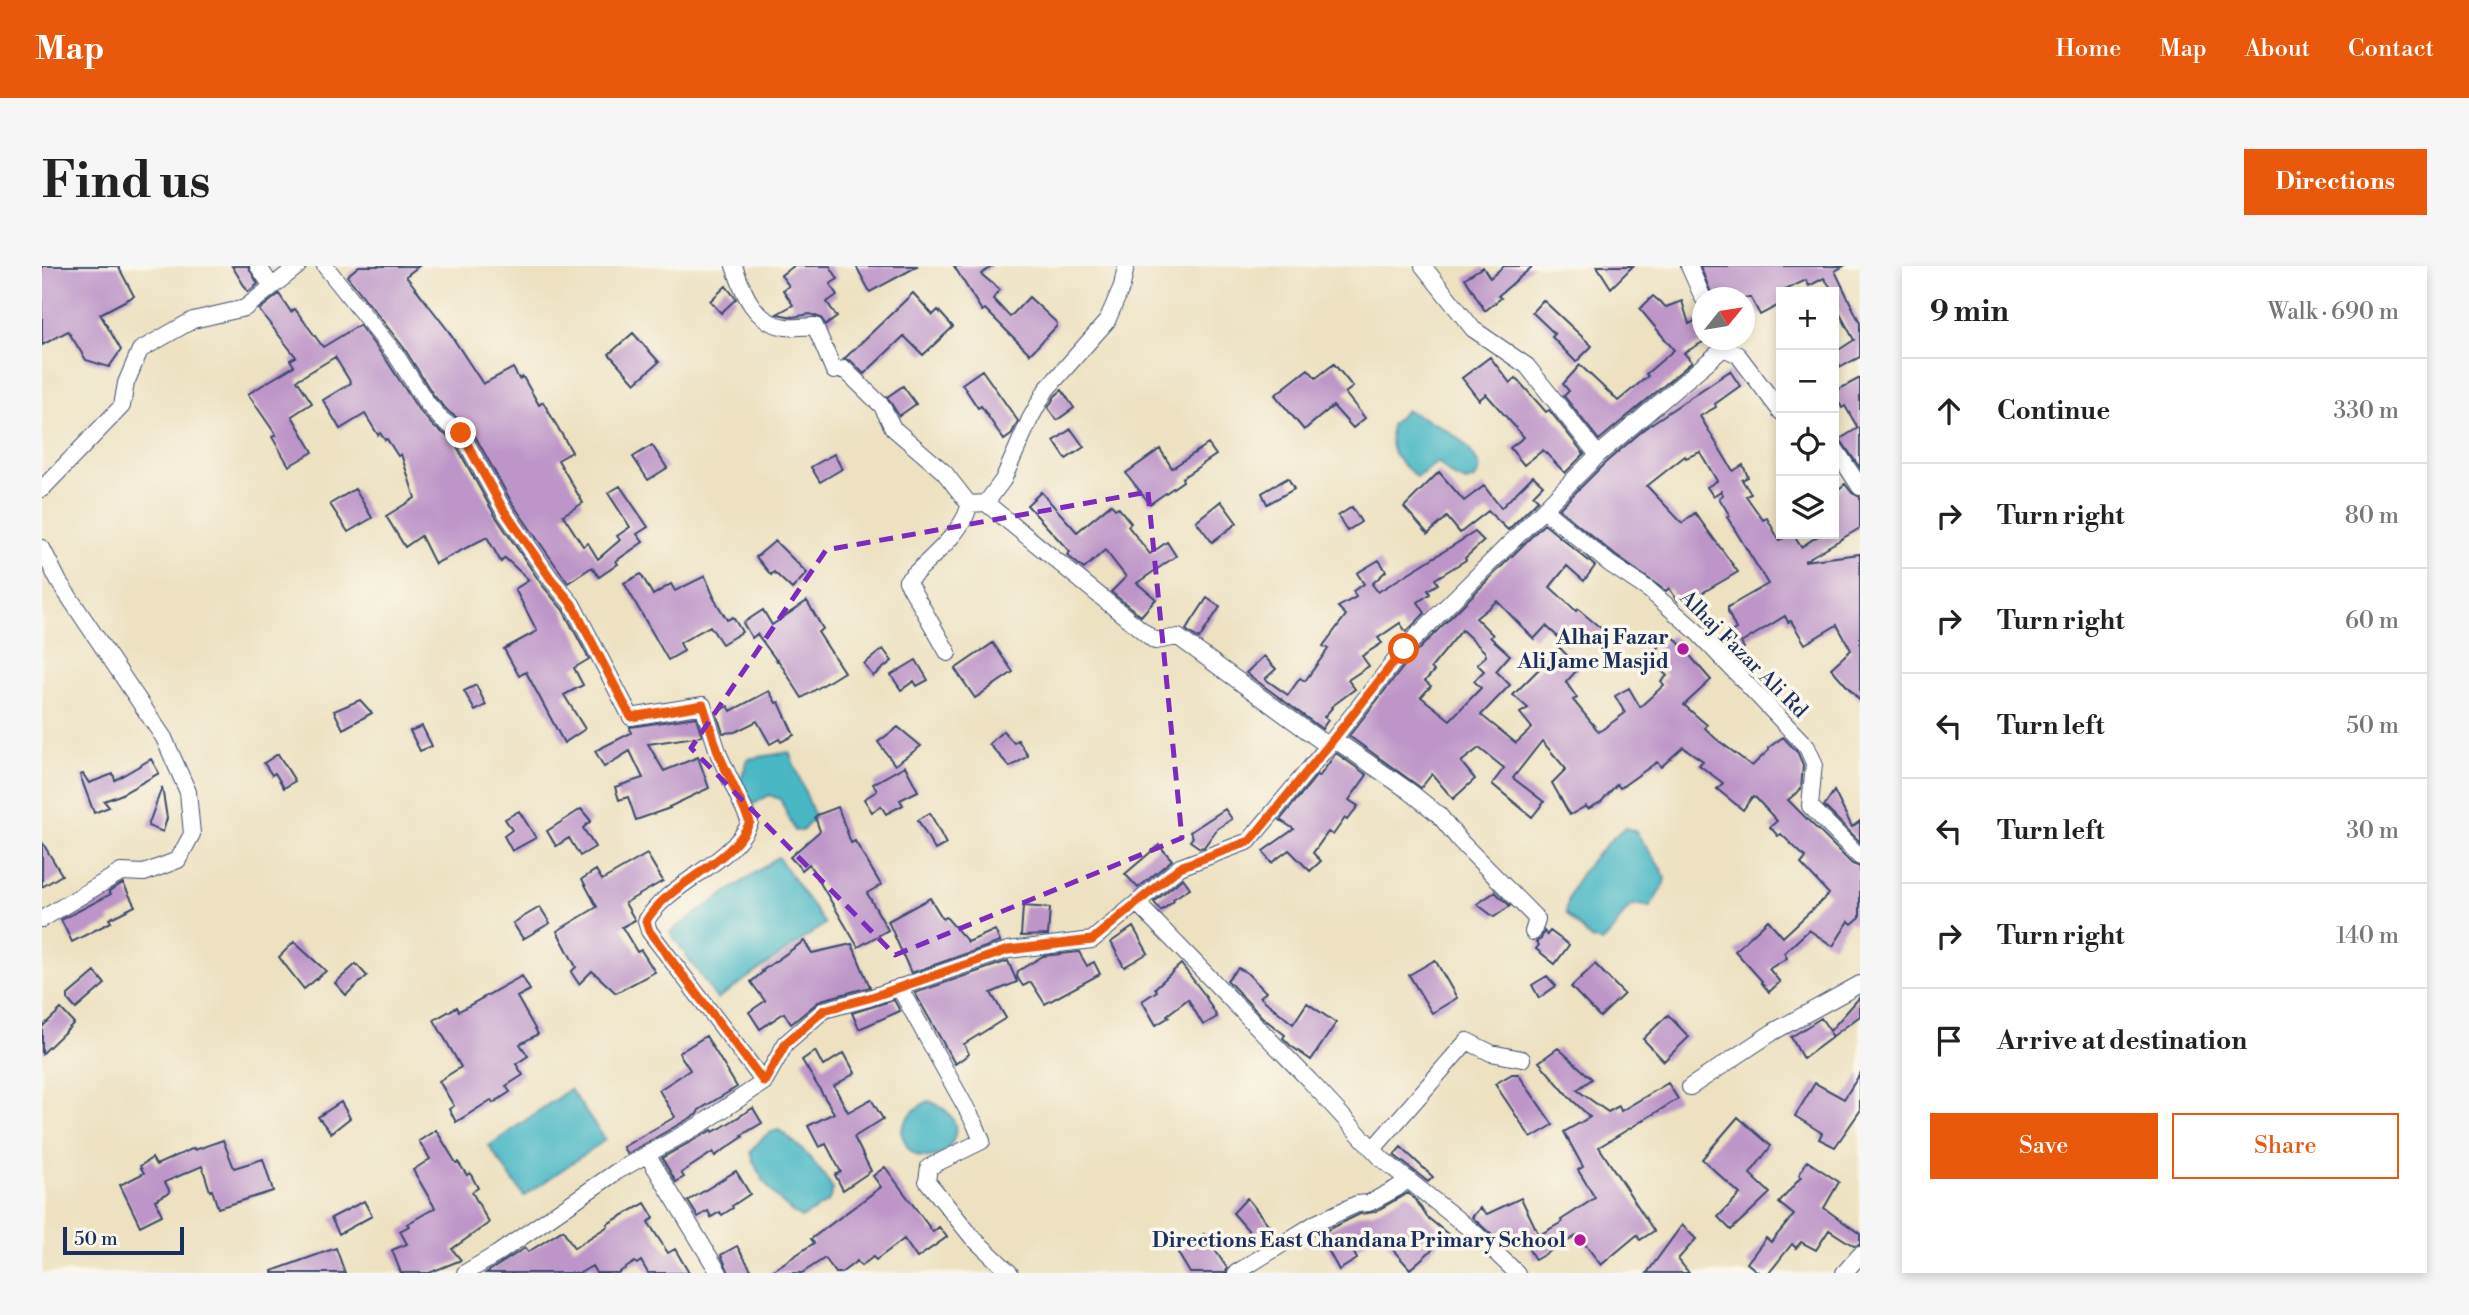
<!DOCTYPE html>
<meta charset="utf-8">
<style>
:root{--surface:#fff;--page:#f6f6f6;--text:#222;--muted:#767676;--line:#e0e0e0;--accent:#ea580c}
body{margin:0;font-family:"Libre Bodoni",serif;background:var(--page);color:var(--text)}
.controls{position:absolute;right:21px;top:21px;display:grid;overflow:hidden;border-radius:0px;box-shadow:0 4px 10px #0003}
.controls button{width:63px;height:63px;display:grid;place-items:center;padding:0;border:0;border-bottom:2px solid var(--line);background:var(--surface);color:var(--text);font:35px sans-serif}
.compass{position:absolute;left:1650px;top:21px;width:63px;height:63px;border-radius:50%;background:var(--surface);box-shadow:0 4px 10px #0003;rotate:60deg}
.scale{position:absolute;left:21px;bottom:18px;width:121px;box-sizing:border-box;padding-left:7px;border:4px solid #1b2f5e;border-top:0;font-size:19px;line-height:24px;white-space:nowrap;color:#1b2f5e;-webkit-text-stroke:5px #fbf7ec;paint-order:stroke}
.stop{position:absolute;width:21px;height:21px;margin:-16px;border:5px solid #ea580c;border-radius:50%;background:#fff}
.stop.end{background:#ea580c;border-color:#fff;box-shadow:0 2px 7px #0008}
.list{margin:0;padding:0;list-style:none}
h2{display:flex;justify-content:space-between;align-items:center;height:91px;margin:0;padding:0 28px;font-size:30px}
h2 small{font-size:23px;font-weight:400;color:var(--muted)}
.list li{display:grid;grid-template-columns:46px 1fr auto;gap:21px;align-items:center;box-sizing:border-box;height:105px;padding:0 28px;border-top:2px solid var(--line)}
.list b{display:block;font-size:26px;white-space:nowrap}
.list em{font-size:23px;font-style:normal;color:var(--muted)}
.actions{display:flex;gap:14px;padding:21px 28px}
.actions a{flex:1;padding:16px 0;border:2px solid var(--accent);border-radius:0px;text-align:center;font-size:24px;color:var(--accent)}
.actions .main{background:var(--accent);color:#fff}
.icon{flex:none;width:38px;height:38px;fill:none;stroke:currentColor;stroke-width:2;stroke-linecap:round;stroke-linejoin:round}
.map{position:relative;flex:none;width:1818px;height:1007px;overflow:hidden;border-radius:0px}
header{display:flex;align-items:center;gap:42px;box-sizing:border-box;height:98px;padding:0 35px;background:var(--accent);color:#fff}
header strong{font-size:33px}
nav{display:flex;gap:38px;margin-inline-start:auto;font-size:24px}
.intro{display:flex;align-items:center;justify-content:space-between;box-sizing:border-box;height:168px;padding:0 42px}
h1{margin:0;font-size:49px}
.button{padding:18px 32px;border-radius:0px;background:var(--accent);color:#fff;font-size:24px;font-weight:700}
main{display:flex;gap:42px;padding:0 42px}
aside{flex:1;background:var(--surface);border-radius:0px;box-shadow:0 4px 10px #0003}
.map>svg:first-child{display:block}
</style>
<header>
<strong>Map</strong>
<nav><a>Home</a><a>Map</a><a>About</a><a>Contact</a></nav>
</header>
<div class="intro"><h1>Find us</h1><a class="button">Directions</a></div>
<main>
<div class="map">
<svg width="1818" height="1007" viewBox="0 0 1818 1007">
<rect width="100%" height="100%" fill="#fbf7ec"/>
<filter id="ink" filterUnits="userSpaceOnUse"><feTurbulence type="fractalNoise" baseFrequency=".0143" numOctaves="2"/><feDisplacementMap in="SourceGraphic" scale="14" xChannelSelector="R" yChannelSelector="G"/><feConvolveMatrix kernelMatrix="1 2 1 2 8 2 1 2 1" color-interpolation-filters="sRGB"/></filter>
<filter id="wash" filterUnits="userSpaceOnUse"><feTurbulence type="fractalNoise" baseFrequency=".00686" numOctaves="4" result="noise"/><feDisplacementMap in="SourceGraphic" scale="28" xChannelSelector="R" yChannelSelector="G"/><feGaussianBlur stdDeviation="1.57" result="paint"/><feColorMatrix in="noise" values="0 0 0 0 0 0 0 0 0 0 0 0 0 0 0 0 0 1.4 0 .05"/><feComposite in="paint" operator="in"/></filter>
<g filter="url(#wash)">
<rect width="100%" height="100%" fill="#ede1c1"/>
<!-- water -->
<path fill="#49b7c4" stroke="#327391" stroke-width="2" d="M1364,144C1393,157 1427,171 1438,203L1433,213L1424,216L1410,210L1396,196L1375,211C1354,193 1346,188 1349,159Z
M747,486L773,551L760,565H753L738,533L727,529L712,538L697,518L706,493Z
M1583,561L1594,566L1619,603L1623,613L1621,620L1608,641C1579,632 1580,661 1560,676L1549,673L1524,647C1526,614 1559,582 1583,561Z
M736,591L783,658L675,733L628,666Z
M528,823L563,874L482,930L447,880Z
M887,835C944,858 895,909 869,885C864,881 861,872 859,866C864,851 872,842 887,835Z
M737,864C760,881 777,899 791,924L786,936L759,952C738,939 714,911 709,886C716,876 724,866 737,864Z"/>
<g id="blocks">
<!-- building -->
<path fill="#bd95c8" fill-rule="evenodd" d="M0,0H76L92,30L58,48L79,84L67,101L44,94L26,65L0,79Z
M190,0H206L216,18L206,26Z
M317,0H377L364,10L405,63L441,118L471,102L477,113L481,111L497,139L501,136L530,186L516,194L541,237L521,249L541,280L546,277L556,293L578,274L575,270L588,261L566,227L578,220L606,261L595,268L601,276L574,295L576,298L557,311L550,301L526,317L470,237L428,161L407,146L392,130L362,82L305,10Z
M752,0H788L796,13L788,18L795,29L785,36L795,51L784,59L779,52L768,48L751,51L735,48L751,39L741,24L747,20L739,9Z
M814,0H876L828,26Z
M912,0H951L939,8L958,24L951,33L968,51L987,31L1015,57L1014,61L988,88L943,43L940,45Z
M1462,0H1491L1456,30L1459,32L1443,45L1423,12L1441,1L1448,12Z
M1555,0H1591L1569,22Z
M1658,0H1802L1793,5L1818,57V91L1799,101L1792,89V87L1812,74L1792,37V26L1782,12L1767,20L1764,14L1739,26V38L1718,49L1709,32H1671Z
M684,20L694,33L679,47L668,35Z
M871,27L891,49L896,44L911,61L881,89L862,70L822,108L809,95L802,93Z
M237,28L249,46L253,43L281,81L317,59L345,95L376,143L392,161L411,174L452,248L500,319L521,344L547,393L532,402L541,419L522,429L543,463L522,477L484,406L477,410L462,383L495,365L473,323L487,314L463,292L459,296L445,271L393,298L379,270L363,281L344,250L373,232L359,188L356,190L345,173L343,174L338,167L336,169L323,148L298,163L281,134L309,117L293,91L255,114L270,137L250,150L271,186L247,200L230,171L234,169L206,128L252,100L248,94L254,91L217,44Z
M1611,30L1624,41L1640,35L1647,58L1655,54L1661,63V76L1642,87L1650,96L1557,174L1522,130L1527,125L1521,118L1538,99L1576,135L1606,110L1604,108L1632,84L1598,43Z
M1501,34L1550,80L1534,96L1510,71L1513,68L1490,46Z
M591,67L617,96L593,117L567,88Z
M1448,91L1468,117L1474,112L1504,146L1507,144L1542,188L1523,207L1501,184L1482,199L1468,182L1482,171L1444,128L1437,134L1420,112Z
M1292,98L1311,121L1303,127L1323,152L1311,162L1291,140L1262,164L1233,129L1266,103L1274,112Z
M940,104L976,155L969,169L962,174L939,140L936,142L920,118Z
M1688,105L1698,120L1673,138L1674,141L1658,150L1691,205L1701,199L1706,211L1700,214L1709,228L1704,230L1721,254L1725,252L1737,274L1751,268L1759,281L1779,268H1792V227L1803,218L1810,227L1818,231V262L1762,295L1818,288V435L1789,402L1809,384L1795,359L1763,378L1749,355L1746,356L1743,350L1699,377L1702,382L1691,388L1683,380L1678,372L1694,363L1686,346V341L1726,318L1685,251L1688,250L1677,232L1681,229L1679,225L1671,230L1665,221L1675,215L1658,186L1644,192L1643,190L1605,220L1640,257L1653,247L1696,306L1653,331L1651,328L1636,335L1627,322L1624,325L1574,290L1517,243L1563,197L1606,160Z
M1818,112V202L1798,173L1816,162L1803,140L1800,142L1792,126Z
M861,120L874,138L857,150L845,131Z
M1020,124L1032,142L1015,154L1006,142L1013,130Z
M1029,163L1042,181L1024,193L1012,175Z
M1166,178L1174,189L1140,212L1141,215L1108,238L1084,207L1118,183L1130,202Z
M610,179L625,202L606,214L591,191Z
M792,188L800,203L778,216L769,201Z
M1397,206L1422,235L1442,220L1459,242L1491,210L1501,219L1491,229L1496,234L1466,264L1446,245L1418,267L1405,251L1386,268L1362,241Z
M1246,212L1252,223L1225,238L1220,227Z
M313,223L330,252L306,266L288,238Z
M999,226L1035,266L1069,238L1073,243L1076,241L1089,257L1086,260L1108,288L1125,276L1134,290L1095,317L1114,333L1099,350L1069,326L1084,311L1063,284L1042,303L1025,289L1028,286L985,239Z
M1179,235L1195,257L1170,276L1154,255Z
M1310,241L1319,256L1305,265L1296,250Z
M1502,258L1553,300L1542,315L1525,300L1508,321L1534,345L1536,343L1561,364L1552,374L1540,364L1526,380L1504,360L1492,373L1455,335L1434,352L1451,369L1448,371L1468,389L1454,405L1468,419L1439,449L1474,477L1490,462L1478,447L1486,442L1471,429L1518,382L1537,402L1524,416L1535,432L1531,434L1557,466L1583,447L1573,430L1587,422L1598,441L1622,419L1619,415L1625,410L1606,390L1630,369L1669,414L1642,439L1665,459L1663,462L1673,472L1710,500L1727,484L1726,482L1741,471L1756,487L1761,499L1759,523L1746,534L1810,598L1818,601V651L1810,658L1807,655L1791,680L1767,664L1742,687L1745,692L1727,703L1738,716L1727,726L1719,716L1720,715L1693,685L1726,654L1741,671L1787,628L1759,598L1764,592L1739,568L1736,570L1728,561L1735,555L1714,532L1710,531L1701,544L1675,523L1681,517L1657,499L1661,495L1641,481L1619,501L1615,496L1578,522L1575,518L1559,536L1546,543L1544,540L1528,549L1510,517L1524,503L1500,475L1471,512L1502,536L1490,551L1450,518L1462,502L1437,482L1419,496L1433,513L1411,533L1390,508L1379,522L1307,470L1370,390ZM1420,364L1443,386L1444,390L1435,398L1442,405L1432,415L1439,422L1408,454L1379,431L1389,420L1383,415L1392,405L1389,402Z
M1433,266L1442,275L1423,292L1424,294L1393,313L1396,318L1386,324L1388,328L1376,336L1383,347L1364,366L1358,357L1336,372L1340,377L1320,390L1327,400L1306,414L1313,423L1289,441L1290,442L1282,451L1286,454L1280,463L1204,407L1222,390L1234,403L1223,413L1246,429L1258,412L1263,415L1286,383L1281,380L1304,349L1296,341L1314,331L1311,325L1322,318L1315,307L1337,294L1344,305L1330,318L1336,326Z
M733,275L765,307L750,323L732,306L729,309L714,291Z
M599,308L611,329L629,318L633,325L663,310L672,331H671L685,354L691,351L700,366L680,378L668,360L638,377L642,385L626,394L582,317Z
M1165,332L1178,341L1157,373L1144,364Z
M765,335L781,363L776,366L802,406L760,432L736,394L735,395L715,368L710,372L701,357L721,344L730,359Z
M951,377L971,406L933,432L913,403Z
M841,383L850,395L831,410L822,398Z
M874,394L886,414L875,420L872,415L859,424L849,409Z
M434,419L444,439L433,445L422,425Z
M727,425L734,437L737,436L752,469L739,476L737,473L728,478L715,455L693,466L681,467L674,446L686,440L689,445Z
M318,434L330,447L301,463L292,445Z
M654,451L660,470L606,478L622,505L656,491L667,522L627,541L628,542L594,554L586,531L577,534L573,521L601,512L588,485L562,501L553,485L589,467L588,461Z
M380,460L390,480L378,485L368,465Z
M856,461L879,480L853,499L836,476Z
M961,465L972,477L976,474L986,490L968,501L947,478Z
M1294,487L1325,509L1307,534L1316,540L1305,554L1303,552L1291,569L1286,566L1271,587L1279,595L1268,605L1247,584L1229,597L1221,585L1252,563L1238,554L1275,509L1277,511Z
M236,488L253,515L242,522L233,507L230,509L222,497Z
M109,493L117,507L78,529L62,535L67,541L52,547L38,509L41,508L47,517L71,508L73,514Z
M863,500L876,525L858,534L861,539L844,548L839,540L830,546L822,533L835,525L831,518Z
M120,521L125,552L121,566L106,560Z
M1792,525L1810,561L1818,555V576L1782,540Z
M796,541L809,577L813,575L839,619L825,627L846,664L816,681L767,598L760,604L748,591L778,565L773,551L775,549Z
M539,543L549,555L541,562L553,581L538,590L527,572L514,580L505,565Z
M1183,543L1190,553L1175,563L1162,581L1158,582L1148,575L1151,571L1148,566Z
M477,545L494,572L470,585L462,570L470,564L463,553Z
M888,547L904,578L893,584L876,554Z
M0,576L20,609L0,621Z
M1117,579L1130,594L1096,622L1083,608Z
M605,588L621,615L583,637L593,654L580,661L595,686L599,684L613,706L574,727L550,705L537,718L529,706L534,701L515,665L555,641L540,613L554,604L560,614Z
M1141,612L1148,622L1131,633L1132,635L1119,645L1112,636Z
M81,617L93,640L67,653L69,656L30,676L19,654L69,628L67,625Z
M1453,626L1468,640L1452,651L1435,638Z
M888,632L901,653L904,651L926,676L953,664L958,676L869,707L846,655Z
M981,640L1008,642L1006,669L979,670Z
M498,641L508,657L481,673L471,657Z
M1091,661L1106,687L1082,701L1069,676Z
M1502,665L1505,669L1508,665L1527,679L1513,698L1494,683L1497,679L1494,676L1499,673Z
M762,675L770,687L810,678L828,721L779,734L749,758L742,747L718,763L707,746L723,735L709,716L721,706L720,705Z
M252,676L284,705L262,723L237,691Z
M1037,686L1045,700L1052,696L1058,708L1003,738L989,716L981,720L975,711L976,705L1001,690Z
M1393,694L1415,732L1390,747L1367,709Z
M966,695L975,716L949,727L964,752L922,778L927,788L913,798L873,727Z
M314,698L325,710L304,729L293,717Z
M1139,698L1162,728L1175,751L1161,759L1146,733L1125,749L1127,751L1114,759L1100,735L1115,725L1113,722Z
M1553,698L1582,728L1558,751L1529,721Z
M1196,702L1204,706L1224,726L1218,731L1251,758L1265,737L1294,757L1269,794L1249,780L1241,772L1243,769L1221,752L1185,714Z
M53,706L63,718L34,743L26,734V729Z
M480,710L488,724L475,731L496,768L478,778L486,790L474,798L481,809L464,820L468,826L451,837L449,834L414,856L407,843L412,840L397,815L419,801L392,754L415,741L417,745Z
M1505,710L1514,720L1497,732L1490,719Z
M1818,731V750L1791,770L1789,768V772L1761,793L1749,771L1779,752L1788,765Z
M852,734L858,745L817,763L810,747Z
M19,743L32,757L0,788V761Z
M1626,749L1647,771L1622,795L1601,773Z
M664,770L695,821L657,844L655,848L585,888L581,881L633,851L617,824L648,804L637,787Z
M1516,782L1550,813L1535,824L1566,846L1577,840L1579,845L1626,817L1636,833L1557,881L1612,965L1598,974L1595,969L1559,999L1536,969L1493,994L1477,966L1463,981L1430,951L1438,942L1445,948L1479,932L1497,969L1520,956L1519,954L1553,932L1536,904L1541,901L1522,866L1548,851L1527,831L1497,796Z
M773,785L781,800L802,787L813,807L792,820L806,846L829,833L841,853L812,871L829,905L801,924L793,909L799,906L784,878L777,881L766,860L792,847L760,794Z
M1470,808H1476L1511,859L1489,872L1453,818Z
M1818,808V845L1793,881L1777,873L1780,867L1753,850L1773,817L1802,833Z
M299,836L308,852L289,867L276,851Z
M711,842L720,857L700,869L701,871L673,890L671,886L639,907L642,911L634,916L620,892L670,864L671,866L679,862Z
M1696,851L1729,880L1708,908L1728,927L1689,964L1676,951L1698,928L1660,893Z
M394,864L414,897L416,896L425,909L428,907L436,922L430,926L447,957L410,983L419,994L387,1007H359L350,984L365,978L358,965L367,960L365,958L393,942L371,904L388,893L377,875Z
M181,874L192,902L221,893L231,925L176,942L170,924L168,925L160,900L123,916L128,926L113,934L120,949L98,960L78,919L102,907L98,900L110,892L114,899L152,882L153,884Z
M1359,881L1391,911L1386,916L1352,889Z
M1765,895L1797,916L1782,942L1818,968V979L1812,980L1787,964L1774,984L1759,976L1754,982L1750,978L1727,1007H1717L1705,997L1724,972L1729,976L1752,949L1737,937L1759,911L1757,909Z
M843,901L891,966L897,961L905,971L875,992L862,973L834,994L831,991L819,1000L815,995L799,1007H794L783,992L760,1007H727L772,977L769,973L839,921L831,910Z
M694,905L708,928L690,940L691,942L680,949L678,946L669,951L666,945L656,951L646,935Z
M1366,927L1374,934L1385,951L1407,969L1368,1003L1337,968L1311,985L1315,993L1297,1004L1277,968L1318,948L1332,946Z
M1205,932L1234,968L1219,979L1191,947Z
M322,935L330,950L297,968L289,952Z
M603,937L612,952L606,956L626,987L633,983L647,1007H606L599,995L595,998L593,996L576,1007H554L550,1000L538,1007H444L483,982L486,986L521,964L532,982L566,960L565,958Z
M1640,959L1654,973L1636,993L1647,1007H1605Z
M1162,968L1185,1002L1184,1007H1148L1136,987Z
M695,980L711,1007H687L679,989Z
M294,982L303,1007H230V1005Z"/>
</g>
</g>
<g filter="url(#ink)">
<use href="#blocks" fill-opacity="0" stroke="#3a4a6d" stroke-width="2"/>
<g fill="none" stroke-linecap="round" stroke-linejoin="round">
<!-- minor casing -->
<g stroke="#3a4a6d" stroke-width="18">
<path id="minor" d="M216,0L229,19
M283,0L354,89L384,136L400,154L419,167L461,243L509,313L530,338L589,451L661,439L677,489L708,556C689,599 628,615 604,655L607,665L722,816
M692,0C701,26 712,57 744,61C753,62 763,60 773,60L792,105L802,103L840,140L851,162L902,206L927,238L944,237L1113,375L1136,371L1286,480
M1647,0L1661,32
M1682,82L1696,89L1739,146
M1792,181L1818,221
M1556,189L1682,82L1678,74
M0,223L80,140L84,117L98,84L151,54L203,42L256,0
M944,237L961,214L988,153L1004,124L1065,55L1080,20L1084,0
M1502,244L1568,298L1607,324L1655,366L1765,481L1772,497L1768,540L1818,591
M0,282L17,316L122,472L146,526L150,568L136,594L102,607L79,606L0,653
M906,387L865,315C883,297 925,263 927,238
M1292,473L1367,525L1397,549L1419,576L1495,653L1491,666
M1095,637L1267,814L1340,893L1434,968L1475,1007
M857,721L933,858L940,875L887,901L885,915L930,971L968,1007
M1648,821L1731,766L1818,718
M1331,883L1425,775L1449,787L1480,793
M605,888L677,1007
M423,1007L455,988L574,906L661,857L722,816L744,777L782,744L827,732L966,684L1050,674L1138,601L1207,575L1286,480L1362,383L1556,189L1485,100L1431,63L1381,0
M1194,1007L1274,957L1315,938L1327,937L1355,922L1366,913
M1802,1007L1818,989"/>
</g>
<!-- minor -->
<use href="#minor" stroke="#fff" stroke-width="16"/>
</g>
</g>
<g fill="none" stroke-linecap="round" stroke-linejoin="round" filter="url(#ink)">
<!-- route -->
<path stroke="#ea580c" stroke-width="9" d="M419,167L461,243L509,313L530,338L589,451L661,439L677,489L708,556C689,599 628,615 604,655L607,665L722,816L744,777L782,744L827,732L966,684L1050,674L1138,601L1208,575L1286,480L1362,383"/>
</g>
<!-- marked area -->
<path fill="none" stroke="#7b2cbf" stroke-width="5" stroke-dasharray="14 9" stroke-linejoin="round" d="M1106,226L1140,572L853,689L649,482L784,284Z"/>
<!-- markers -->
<g fill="#b5179e" stroke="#fbf7ec" stroke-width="2.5">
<circle cx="1641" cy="383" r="7"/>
<circle cx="1538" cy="974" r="7"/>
</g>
<g text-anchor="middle" stroke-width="7" stroke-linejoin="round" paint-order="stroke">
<!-- poi labels -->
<g font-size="21" font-weight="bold" fill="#1b2f5e" stroke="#fbf7ec" text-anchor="end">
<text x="1627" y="378">Alhaj Fazar<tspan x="1627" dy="24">Ali Jame Masjid</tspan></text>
<text x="1524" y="981">Directions East Chandana Primary School</text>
</g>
<!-- street labels -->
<g font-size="21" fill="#1b2f5e" stroke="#fbf7ec">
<text transform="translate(1702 388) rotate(45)" y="7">Alhaj Fazar Ali Rd</text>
</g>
</g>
</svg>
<div class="controls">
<button>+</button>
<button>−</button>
<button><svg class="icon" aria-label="locate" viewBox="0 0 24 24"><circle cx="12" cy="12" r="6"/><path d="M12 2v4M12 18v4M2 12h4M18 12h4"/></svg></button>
<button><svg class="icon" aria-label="layers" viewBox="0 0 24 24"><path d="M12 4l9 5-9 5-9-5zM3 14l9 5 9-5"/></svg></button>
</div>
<svg class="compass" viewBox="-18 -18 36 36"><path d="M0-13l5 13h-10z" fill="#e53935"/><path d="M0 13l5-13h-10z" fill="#767676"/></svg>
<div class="scale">50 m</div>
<div class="stop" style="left:1362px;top:383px"></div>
<div class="stop end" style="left:419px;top:167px"></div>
</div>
<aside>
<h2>9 min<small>Walk · 690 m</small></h2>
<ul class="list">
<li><svg class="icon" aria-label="ahead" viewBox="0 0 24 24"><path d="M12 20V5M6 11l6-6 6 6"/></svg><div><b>Continue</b></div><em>330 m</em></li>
<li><svg class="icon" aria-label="right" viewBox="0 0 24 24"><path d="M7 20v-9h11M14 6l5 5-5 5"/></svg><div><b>Turn right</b></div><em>80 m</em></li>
<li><svg class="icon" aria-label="right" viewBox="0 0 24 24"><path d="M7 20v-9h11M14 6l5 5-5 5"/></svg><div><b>Turn right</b></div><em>60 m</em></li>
<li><svg class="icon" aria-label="left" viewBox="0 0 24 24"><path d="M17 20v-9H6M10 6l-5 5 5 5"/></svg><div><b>Turn left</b></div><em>50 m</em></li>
<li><svg class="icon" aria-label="left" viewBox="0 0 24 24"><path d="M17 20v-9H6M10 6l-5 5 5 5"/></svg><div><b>Turn left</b></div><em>30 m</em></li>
<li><svg class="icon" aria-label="right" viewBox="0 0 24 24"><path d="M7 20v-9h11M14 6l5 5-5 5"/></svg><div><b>Turn right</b></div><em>140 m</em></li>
<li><svg class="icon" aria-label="arrive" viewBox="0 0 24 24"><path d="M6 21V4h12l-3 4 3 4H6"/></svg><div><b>Arrive at destination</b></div></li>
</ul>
<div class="actions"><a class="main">Save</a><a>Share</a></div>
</aside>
</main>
